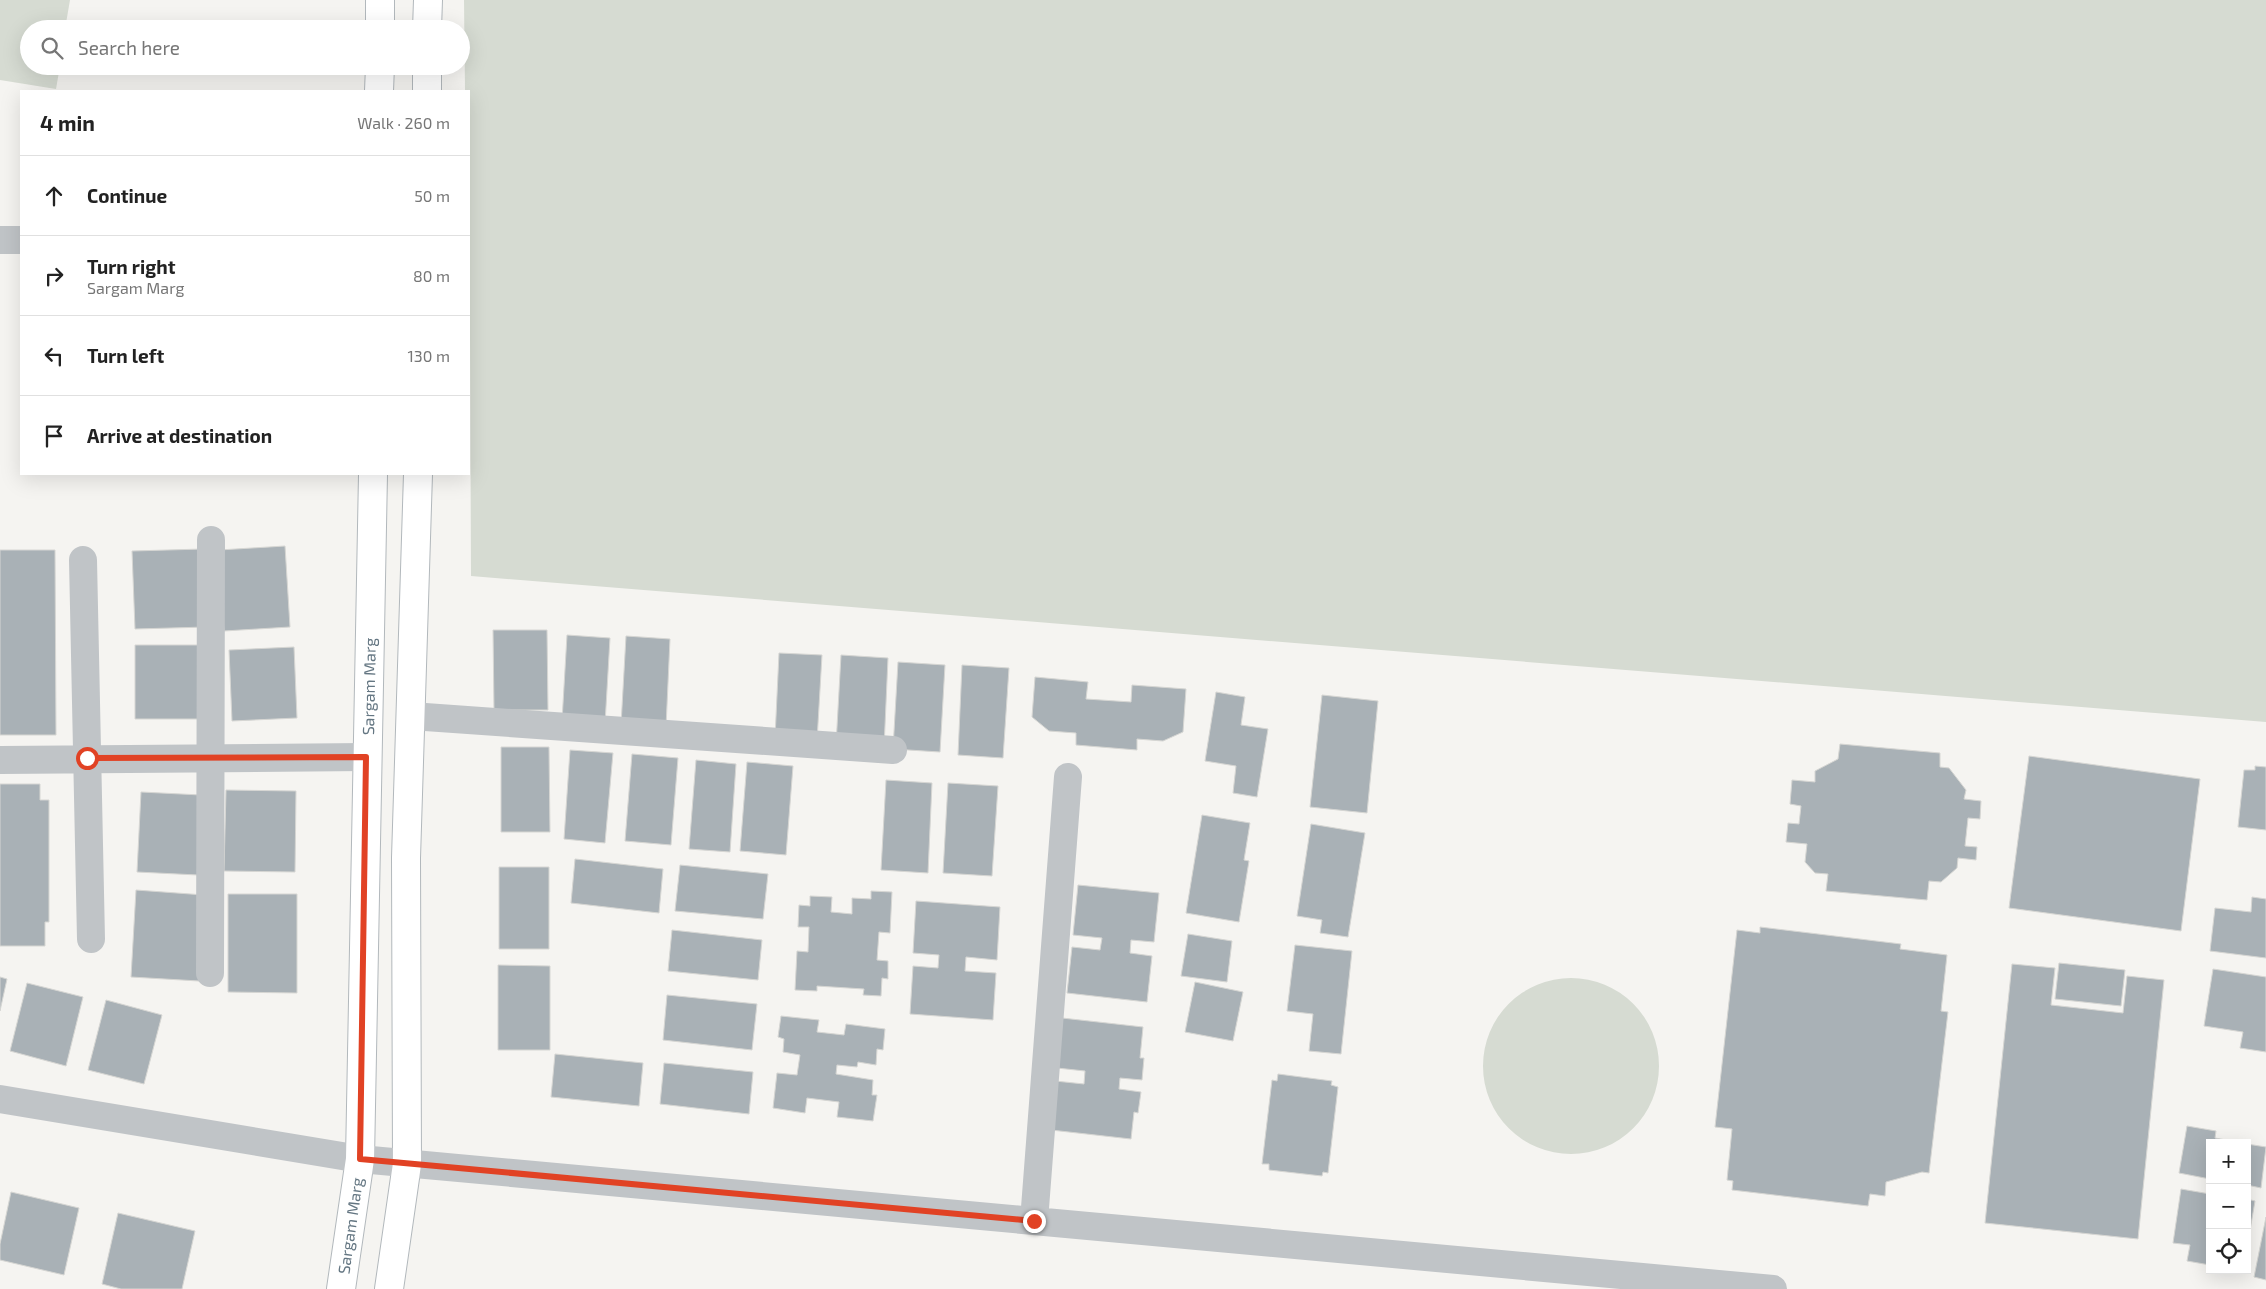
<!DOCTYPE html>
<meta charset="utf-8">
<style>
:root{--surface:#fff;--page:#f6f6f6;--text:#222;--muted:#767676;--line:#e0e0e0}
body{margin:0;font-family:"Exo 2",sans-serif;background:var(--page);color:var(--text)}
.controls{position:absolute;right:15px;bottom:15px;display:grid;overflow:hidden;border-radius:0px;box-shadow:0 5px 20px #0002}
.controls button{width:45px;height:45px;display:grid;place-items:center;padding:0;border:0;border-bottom:1px solid var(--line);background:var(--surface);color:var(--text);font:25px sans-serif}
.stop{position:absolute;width:15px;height:15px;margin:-11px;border:4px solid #e14224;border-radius:50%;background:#fff}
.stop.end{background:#e14224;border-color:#fff;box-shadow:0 1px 5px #0008}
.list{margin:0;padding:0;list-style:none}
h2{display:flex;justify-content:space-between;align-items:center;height:65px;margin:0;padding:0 20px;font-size:21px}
h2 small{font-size:16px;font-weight:400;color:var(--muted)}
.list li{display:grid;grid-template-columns:32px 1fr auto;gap:15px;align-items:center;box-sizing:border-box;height:80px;padding:0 20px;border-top:1px solid var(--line)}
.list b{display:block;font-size:19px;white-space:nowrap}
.list p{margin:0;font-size:16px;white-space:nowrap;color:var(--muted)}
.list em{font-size:16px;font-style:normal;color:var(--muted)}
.icon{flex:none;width:28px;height:28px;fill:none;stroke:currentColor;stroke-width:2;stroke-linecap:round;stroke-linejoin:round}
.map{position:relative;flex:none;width:2266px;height:1289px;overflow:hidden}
.search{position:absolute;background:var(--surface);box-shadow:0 5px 20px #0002;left:20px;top:20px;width:450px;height:55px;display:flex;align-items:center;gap:12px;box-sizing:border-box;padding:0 18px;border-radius:28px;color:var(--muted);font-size:19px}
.panel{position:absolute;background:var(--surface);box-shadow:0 5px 20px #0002;left:20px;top:90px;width:450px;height:385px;border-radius:0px}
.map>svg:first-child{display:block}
</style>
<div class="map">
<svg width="2266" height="1289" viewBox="0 0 2266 1289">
<rect width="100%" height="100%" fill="#f5f4f1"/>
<!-- green -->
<path fill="#d6dbd2" d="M0,0H70L65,29H29V66H60L56,89L0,80Z
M464,0H2266V722L471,576L469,91H465Z
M1483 1066a88 88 0 1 1 176 0a88 88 0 1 1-176 0Z"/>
<!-- building -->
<path fill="#a9b1b6" stroke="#d6d6d3" d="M285,546L290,627L224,631L219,550Z
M203,549L206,627L135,629L132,551Z
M0,550H55L56,735H0Z
M493,630H547L548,710H494Z
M567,635L610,638L605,724L562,721Z
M626,636L670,639L666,727L621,725Z
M135,645H202V719H135Z
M294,647L297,718L232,721L229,650Z
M779,653L822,655L817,741L775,738Z
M841,655L888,658L884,748L836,745Z
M898,662L945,665L940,752L893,749Z
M962,665L1009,668L1003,758L958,755Z
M1035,677L1088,682L1086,699L1131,702L1132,685L1186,689L1183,732L1163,741L1137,739V750L1076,745V733L1049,731L1032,717Z
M1216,692L1245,697L1241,725L1268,729L1257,797L1233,793L1236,766L1205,761Z
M1322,695L1378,701L1367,813L1310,807Z
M1840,744L1940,753V767L1949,768L1966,790L1964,799L1981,801L1980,819L1968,818L1965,846L1977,847L1976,860L1958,858L1957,868L1941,882L1929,881L1927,900L1826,891L1828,874L1815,873L1805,862L1807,844L1786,842L1788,823L1799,824L1801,806L1790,804L1792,780L1815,782V771L1838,759Z
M501,747H549L550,832H501Z
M570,750L613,753L605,843L564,839Z
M632,754L678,758L671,845L625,841Z
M2029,756L2200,779L2181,931L2009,908Z
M696,760L736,764L730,852L689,849Z
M747,762L793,766L786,855L740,851Z
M2255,766L2266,767V830L2238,827L2244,770H2255Z
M886,780L932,783L928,873L881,870Z
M948,783L998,786L992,876L943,873Z
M0,784H40V800H49V922H45V946H0Z
M226,790L296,791L295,872L224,871Z
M141,792L201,795L198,875L137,872Z
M1202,815L1250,823L1244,860L1249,861L1239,922L1186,913Z
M1311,824L1365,833L1348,937L1320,933L1322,920L1297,916Z
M575,859L663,869L659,913L571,903Z
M680,865L768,874L763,919L675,911Z
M499,867H549V949H499Z
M1078,885L1159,893L1154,942L1131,940L1130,953L1152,956L1147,1002L1067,993L1072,947L1100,950L1102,938L1073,935Z
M136,890L204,895L199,981L131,977Z
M871,891L892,892L890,933L879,932L877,960L888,961V979L882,978L881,996L863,995L864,989L817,986V991L795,990L797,951L808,952L809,927H798L799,905L810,906V896L832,897L831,912L852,914V898L871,899Z
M228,894H297V993L228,992Z
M2252,897L2266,899V958L2210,951L2215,908L2251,912Z
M916,901L1000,907L997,960L966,957L965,971L996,973L993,1020L910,1014L913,966L938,968L939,955L913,953Z
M1760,927L1901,944L1900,949L1947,955L1941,1011L1948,1012L1929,1173L1922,1172L1886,1182L1885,1196L1870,1194L1868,1206L1732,1190L1733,1181L1727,1180L1732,1129L1715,1127L1737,930L1760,933Z
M672,930L762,940L758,980L668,971Z
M1188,934L1232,941L1227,982L1181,976Z
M1295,945L1352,951L1341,1054L1309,1051L1313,1014L1287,1011Z
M2059,963L2125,970L2121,1006L2055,999Z
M2012,964L2055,968L2051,1005L2123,1013L2127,976L2164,980L2138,1239L1985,1223Z
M498,965L550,966V1050H498Z
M2213,969L2266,977V1052L2240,1048L2243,1032L2204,1026Z
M0,977L7,979L0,1011Z
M1195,982L1243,992L1233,1041L1185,1032Z
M27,983L83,997L66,1066L10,1051Z
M667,995L757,1004L752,1050L663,1040Z
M106,1000L162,1015L144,1084L88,1070Z
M781,1016L819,1020L817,1032L844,1035L846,1024L885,1029L883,1050L877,1049L876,1065L858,1062L857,1067L837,1065L836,1074L873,1080L872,1095H877L873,1121L837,1117L839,1102L807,1098L805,1113L773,1108L777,1073L797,1075L800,1055L783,1052L784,1039L778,1037Z
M1062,1018L1143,1027L1140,1058H1144L1142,1080L1120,1078L1119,1089L1141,1092L1138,1113L1134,1112L1131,1139L1051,1130L1055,1081L1084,1084L1085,1071L1057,1068Z
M555,1054L643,1063L639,1106L551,1097Z
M664,1063L753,1072L749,1114L660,1104Z
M1278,1074L1332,1081L1331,1085L1338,1087L1328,1173L1323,1172L1322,1176L1269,1170V1164H1262L1272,1080L1277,1081Z
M2187,1126L2216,1131L2215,1138L2242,1143H2210V1179L2179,1173Z
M2247,1144L2266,1147L2261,1188L2247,1185Z
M2181,1189L2210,1194V1265L2187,1261L2190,1245L2173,1243Z
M11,1192L79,1208L64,1275L0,1260V1244Z
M2247,1199L2255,1201L2247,1248Z
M118,1213L195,1231L182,1289H121L102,1284Z
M2266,1217V1280L2254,1277Z"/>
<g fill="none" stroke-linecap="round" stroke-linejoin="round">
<!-- secondary casing -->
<g stroke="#b2b8bc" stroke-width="30">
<g id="secondary">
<path d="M380,29V0"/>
<path d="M427,29L428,0"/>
<path d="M379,91L380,66"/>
<path d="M427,91V66"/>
<path id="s1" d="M341,1289L360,1159L373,474"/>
<path d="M389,1289L407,1164L406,858L418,474"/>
</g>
</g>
<!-- street -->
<path stroke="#c0c4c7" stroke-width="28" d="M0,240H21
M83,560L91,939
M411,716L893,750
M0,760L366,757
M210,973L211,540
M0,1099L360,1159L1773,1289
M1034,1221L1068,777"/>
<!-- secondary -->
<use href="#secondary" stroke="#fff" stroke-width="28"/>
</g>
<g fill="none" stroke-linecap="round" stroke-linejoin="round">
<!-- route -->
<path stroke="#e14224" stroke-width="6" d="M87,758L366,757L360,1159L1034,1221"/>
</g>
<g text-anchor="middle" stroke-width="5" stroke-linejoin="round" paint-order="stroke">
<!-- street labels -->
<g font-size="16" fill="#647682" stroke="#fff">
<text dy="6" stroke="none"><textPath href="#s1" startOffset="604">Sargam Marg</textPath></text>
<text dy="6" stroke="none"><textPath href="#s1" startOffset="64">Sargam Marg</textPath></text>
</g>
</g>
</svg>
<div class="controls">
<button>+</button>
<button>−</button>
<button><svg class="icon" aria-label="locate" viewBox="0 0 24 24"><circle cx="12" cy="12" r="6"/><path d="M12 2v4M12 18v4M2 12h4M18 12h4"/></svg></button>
</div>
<div class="stop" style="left:87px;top:758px"></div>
<div class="stop end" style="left:1034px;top:1221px"></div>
<div class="search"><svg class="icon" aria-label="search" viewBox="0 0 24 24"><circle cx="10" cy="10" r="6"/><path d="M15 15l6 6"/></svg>Search here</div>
<section class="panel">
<h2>4 min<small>Walk · 260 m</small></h2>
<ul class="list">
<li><svg class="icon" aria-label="ahead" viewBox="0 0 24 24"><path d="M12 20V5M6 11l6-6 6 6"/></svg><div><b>Continue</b></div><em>50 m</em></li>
<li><svg class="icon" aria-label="right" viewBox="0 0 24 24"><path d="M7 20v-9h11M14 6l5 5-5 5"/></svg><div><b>Turn right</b><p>Sargam Marg</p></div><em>80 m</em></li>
<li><svg class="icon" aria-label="left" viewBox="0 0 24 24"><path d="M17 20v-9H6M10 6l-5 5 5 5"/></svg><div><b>Turn left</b></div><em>130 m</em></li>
<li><svg class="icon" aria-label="arrive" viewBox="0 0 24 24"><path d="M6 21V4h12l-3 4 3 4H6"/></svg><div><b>Arrive at destination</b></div></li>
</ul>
</section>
</div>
